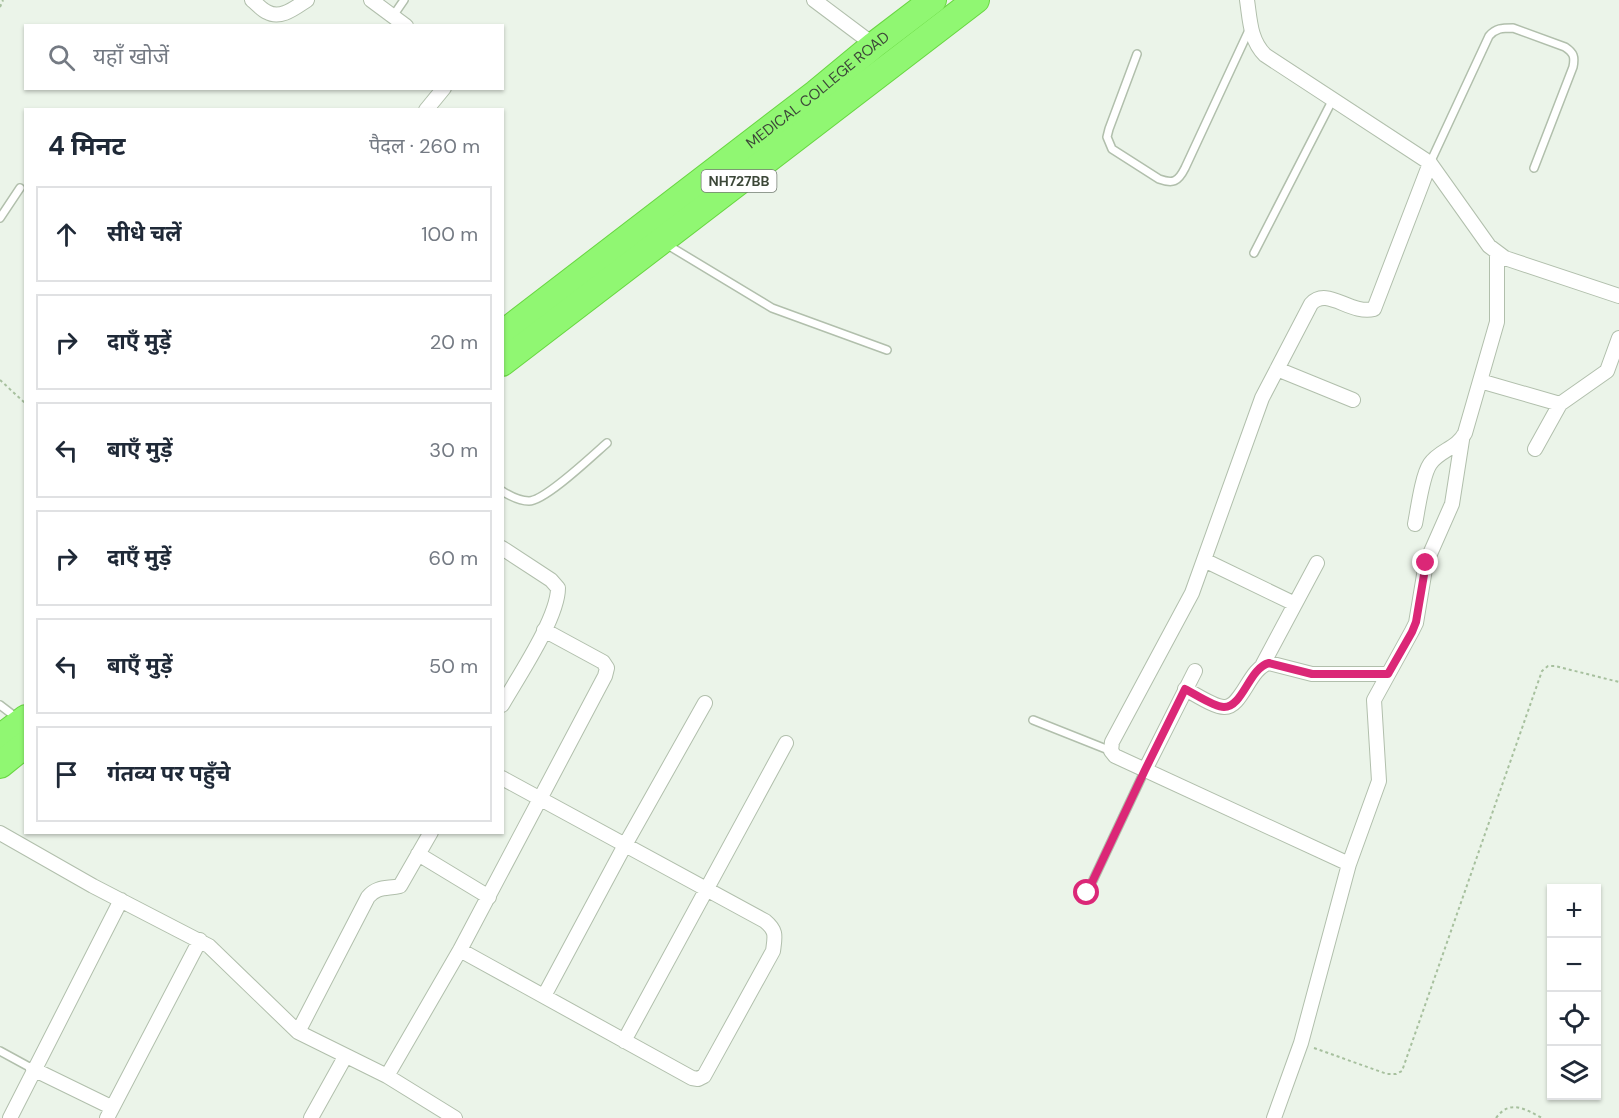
<!DOCTYPE html>
<html lang="hi">
<meta charset="utf-8">
<style>
:root{--surface:#fff;--page:#f6f6f7;--text:#1f2937;--muted:#747a83;--line:#e0e1e3}
body{margin:0;font-family:"DM Sans","Noto Sans Devanagari",sans-serif;background:var(--page);color:var(--text)}
.controls{position:absolute;right:18px;bottom:18px;display:grid;overflow:hidden;border-radius:0px;box-shadow:0 2px 4px #0004}
.controls button{width:54px;height:54px;display:grid;place-items:center;padding:0;border:0;border-bottom:2px solid var(--line);background:var(--surface);color:var(--text);font:30px sans-serif}
.stop{position:absolute;width:18px;height:18px;margin:-14px;border:4px solid #db2777;border-radius:50%;background:#fff}
.stop.end{background:#db2777;border-color:#fff;box-shadow:0 2px 6px #0008}
.list{margin:0;padding:0;list-style:none}
h2{display:flex;justify-content:space-between;align-items:center;height:78px;margin:0;padding:0 24px;font-size:26px}
h2 small{font-size:20px;font-weight:400;color:var(--muted)}
.list li{display:grid;grid-template-columns:39px 1fr auto;gap:18px;align-items:center;box-sizing:border-box;height:96px;margin:0 12px 12px;padding:0 12px;border:2px solid var(--line);border-radius:0px}
.list b{display:block;font-size:22px;white-space:nowrap}
.list em{font-size:20px;font-style:normal;color:var(--muted)}
.icon{flex:none;width:33px;height:33px;fill:none;stroke:currentColor;stroke-width:2;stroke-linecap:round;stroke-linejoin:round}
.map{position:relative;flex:none;width:1619px;height:1118px;overflow:hidden}
.search{position:absolute;background:var(--surface);box-shadow:0 2px 4px #0004;left:24px;top:24px;width:480px;height:66px;display:flex;align-items:center;gap:15px;box-sizing:border-box;padding:0 21px;border-radius:0px;color:var(--muted);font-size:22px}
.panel{position:absolute;background:var(--surface);box-shadow:0 2px 4px #0004;left:24px;top:108px;width:480px;height:726px;border-radius:0px}
.map>svg:first-child{display:block}
</style>
<div class="map">
<svg width="1619" height="1118" viewBox="0 0 1619 1118">
<rect width="100%" height="100%" fill="#ebf4e9"/>
<g fill="none" stroke-linecap="round" stroke-linejoin="round">
<!-- lane casing -->
<g stroke="#b1bfac" stroke-width="10">
<path id="lane" d="M393,16L404,0
M1137,54L1109,129L1107,137L1112,149L1159,179C1173,184 1178,182 1185,168L1250,28
M1430,163L1489,36C1496,28 1502,28 1513,28L1565,47C1574,53 1575,57 1573,67L1534,168
M0,218L20,188
M666,244L772,308L887,350
M1254,253L1333,99
M502,491C510,496 519,501 529,501C545,501 592,456 607,443
M0,705L17,718
M1033,720L1111,751
M1087,893L1145,770
M0,1051L33,1069"/>
</g>
<!-- street casing -->
<g stroke="#b1bfac" stroke-width="16">
<path id="street" d="M252,0C257,4 262,10 267,12C281,20 296,7 307,0
M371,0L406,26
M814,0L874,45
M1247,0C1250,20 1250,40 1265,55L1430,163L1489,246L1505,258L1619,296
M426,110L444,88
M1277,369L1353,400
M1480,381L1560,404
M1535,449L1560,404L1607,371L1619,338
M1415,524C1418,509 1422,476 1430,464C1439,450 1457,449 1465,433L1497,322V253
M502,548L551,580L558,588C558,618 518,677 502,705
M1204,560L1295,604
M1263,664L1317,563
M1185,689C1195,694 1214,707 1224,707C1242,708 1249,668 1269,663L1312,674H1388
M1145,770L1195,671
M0,833L93,886L209,946L298,1032L387,1076L455,1118
M418,854L489,897
M1349,864L1115,756L1111,751L1112,742L1192,593L1262,398L1311,304C1327,286 1350,315 1374,309L1430,163
M460,950L692,1078L698,1079L704,1076L773,951C775,936 777,931 765,921L502,778
M544,996L625,845L705,703
M298,1032L368,897C377,886 387,889 400,886L431,832
M624,1041L786,743
M33,1069L111,1107
M387,1076L460,950L605,676L607,668L603,662L544,630
M10,1118L121,900
M107,1118L200,940
M311,1118L345,1057
M1274,1118L1301,1043L1349,864L1379,781L1374,700L1412,631L1416,623L1426,563L1452,504L1462,440"/>
</g>
<!-- highway casing -->
<g stroke="#68d641" stroke-width="28">
<g id="highway">
<path id="s1" d="M502,334L816,93L874,45L933,0"/>
<path d="M502,363L976,0"/>
<path d="M0,738L26,718"/>
<path d="M0,765L26,744"/>
</g>
</g>
<!-- path -->
<path stroke="#a7c09e" stroke-width="2" stroke-dasharray="3 3" stroke-linecap="butt" d="M0,7L3,0
M0,380L26,404
M1314,1048L1387,1074H1396L1402,1071L1542,671L1548,666H1555L1619,682
M1496,1118C1510,1099 1525,1109 1542,1118"/>
<!-- lane -->
<use href="#lane" stroke="#fff" stroke-width="7"/>
<!-- street -->
<use href="#street" stroke="#fff" stroke-width="14"/>
<!-- highway -->
<use href="#highway" stroke="#90f772" stroke-width="26"/>
</g>
<g fill="none" stroke-linecap="round" stroke-linejoin="round">
<!-- route -->
<path stroke="#db2777" stroke-width="8" d="M1087,893L1145,770L1185,689C1195,694 1214,707 1224,707C1243,707 1249,668 1269,663L1312,674H1388L1412,632L1416,622L1426,563"/>
</g>
<g text-anchor="middle" stroke-width="4.5" stroke-linejoin="round" paint-order="stroke">
<!-- shield labels -->
<rect fill="#fff" stroke="#767e74" stroke-width="1.5" x="701.5" y="170" width="75" height="22" rx="4.5"/>
<g font-size="14" font-weight="bold" fill="#3c4738">
<text x="739" y="186">NH727BB</text>
</g>
<!-- street labels -->
<g font-size="15" fill="#3c4738" stroke="#fff">
<text dy="5" stroke="none"><textPath href="#s1" startOffset="399">MEDICAL COLLEGE ROAD</textPath></text>
</g>
</g>
</svg>
<div class="controls">
<button>+</button>
<button>−</button>
<button><svg class="icon" aria-label="locate" viewBox="0 0 24 24"><circle cx="12" cy="12" r="6"/><path d="M12 2v4M12 18v4M2 12h4M18 12h4"/></svg></button>
<button><svg class="icon" aria-label="layers" viewBox="0 0 24 24"><path d="M12 4l9 5-9 5-9-5zM3 14l9 5 9-5"/></svg></button>
</div>
<div class="stop" style="left:1087px;top:893px"></div>
<div class="stop end" style="left:1426px;top:563px"></div>
<div class="search"><svg class="icon" aria-label="search" viewBox="0 0 24 24"><circle cx="10" cy="10" r="6"/><path d="M15 15l6 6"/></svg>यहाँ खोजें</div>
<section class="panel">
<h2>4 मिनट<small>पैदल · 260 m</small></h2>
<ul class="list">
<li><svg class="icon" aria-label="ahead" viewBox="0 0 24 24"><path d="M12 20V5M6 11l6-6 6 6"/></svg><div><b>सीधे चलें</b></div><em>100 m</em></li>
<li><svg class="icon" aria-label="right" viewBox="0 0 24 24"><path d="M7 20v-9h11M14 6l5 5-5 5"/></svg><div><b>दाएँ मुड़ें</b></div><em>20 m</em></li>
<li><svg class="icon" aria-label="left" viewBox="0 0 24 24"><path d="M17 20v-9H6M10 6l-5 5 5 5"/></svg><div><b>बाएँ मुड़ें</b></div><em>30 m</em></li>
<li><svg class="icon" aria-label="right" viewBox="0 0 24 24"><path d="M7 20v-9h11M14 6l5 5-5 5"/></svg><div><b>दाएँ मुड़ें</b></div><em>60 m</em></li>
<li><svg class="icon" aria-label="left" viewBox="0 0 24 24"><path d="M17 20v-9H6M10 6l-5 5 5 5"/></svg><div><b>बाएँ मुड़ें</b></div><em>50 m</em></li>
<li><svg class="icon" aria-label="arrive" viewBox="0 0 24 24"><path d="M6 21V4h12l-3 4 3 4H6"/></svg><div><b>गंतव्य पर पहुँचे</b></div></li>
</ul>
</section>
</div>
